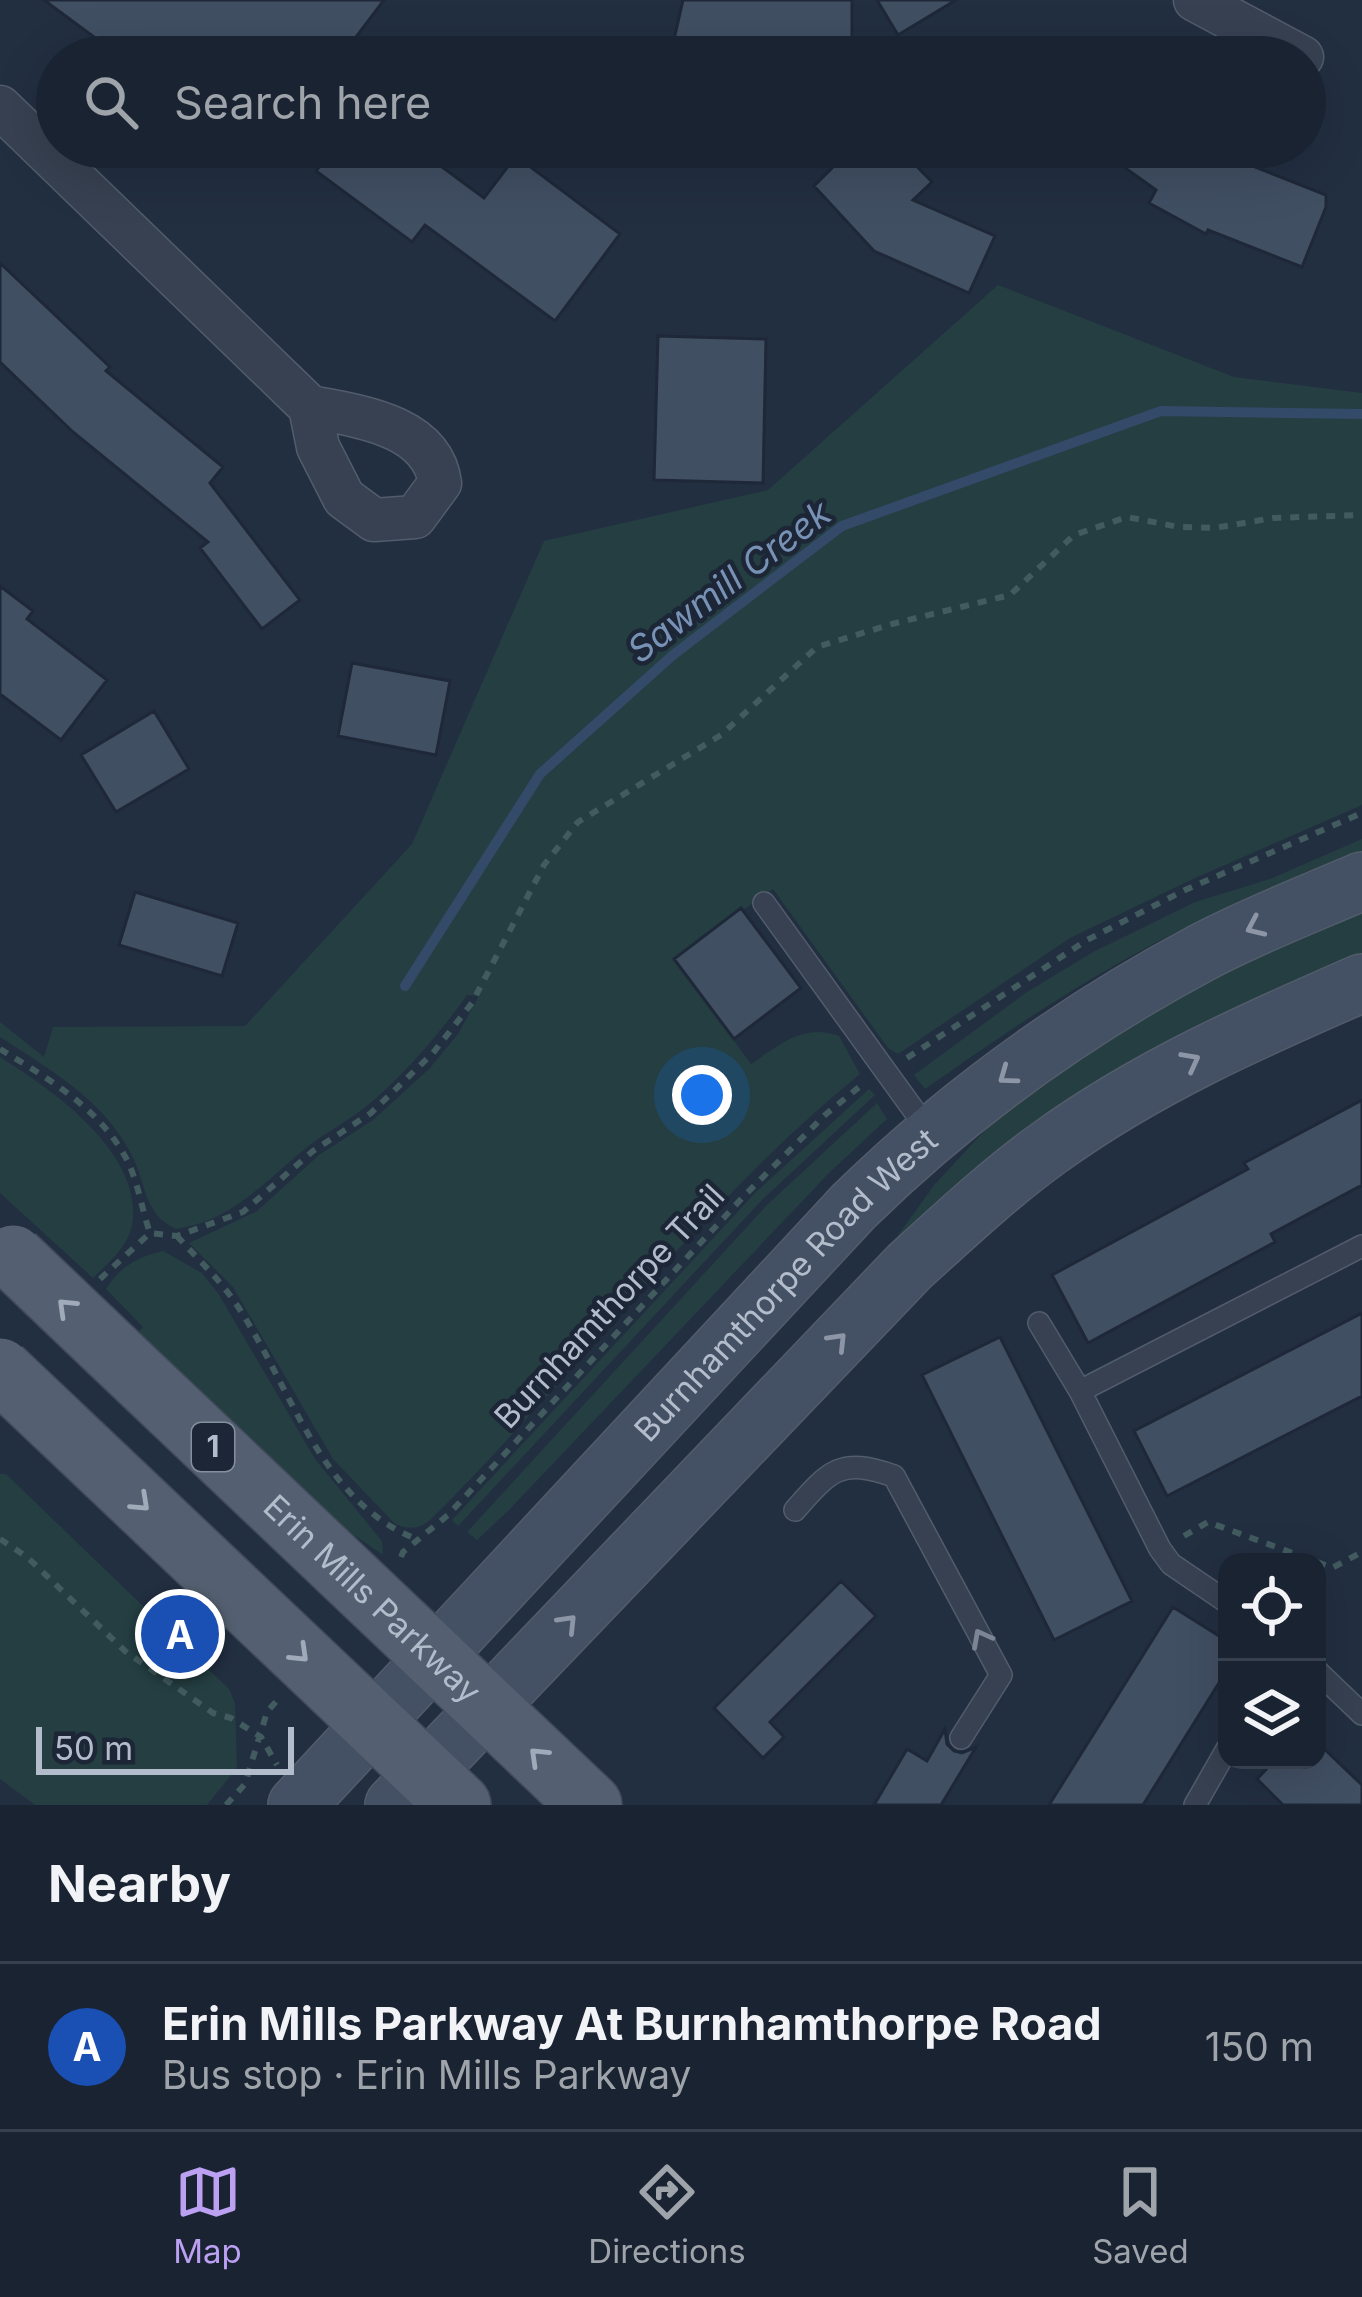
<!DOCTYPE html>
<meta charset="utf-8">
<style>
:root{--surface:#1a2331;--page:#232b39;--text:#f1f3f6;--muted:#9fa4ab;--line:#38404d;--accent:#bca0f2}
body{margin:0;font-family:Inter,sans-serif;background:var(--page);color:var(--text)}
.controls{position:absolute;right:36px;bottom:36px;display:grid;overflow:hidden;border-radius:24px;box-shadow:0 12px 48px #0002}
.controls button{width:108px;height:108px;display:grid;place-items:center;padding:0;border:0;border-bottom:3px solid var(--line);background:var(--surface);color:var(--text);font:60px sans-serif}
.scale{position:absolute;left:36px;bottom:30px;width:258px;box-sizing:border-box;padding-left:12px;border:6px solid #b3bccb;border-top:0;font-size:33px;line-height:42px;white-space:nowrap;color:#b3bccb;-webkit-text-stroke:9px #1c2636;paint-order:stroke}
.you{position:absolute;left:702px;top:1095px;width:42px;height:42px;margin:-30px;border:9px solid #fff;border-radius:50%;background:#1a73e8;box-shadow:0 0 0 18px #1a73e833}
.badge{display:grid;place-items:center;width:78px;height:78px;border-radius:50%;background:var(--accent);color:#fff;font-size:39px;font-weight:700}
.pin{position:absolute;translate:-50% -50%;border:6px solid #fff;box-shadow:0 3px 12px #0006}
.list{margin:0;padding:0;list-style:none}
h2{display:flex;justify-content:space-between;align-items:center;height:156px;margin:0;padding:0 48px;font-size:51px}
h2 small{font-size:39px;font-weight:400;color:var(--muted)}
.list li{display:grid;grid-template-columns:78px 1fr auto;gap:36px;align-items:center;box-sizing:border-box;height:168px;padding:0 48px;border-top:3px solid var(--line)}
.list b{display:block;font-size:45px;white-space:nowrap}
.list p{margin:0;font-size:39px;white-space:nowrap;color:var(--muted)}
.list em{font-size:39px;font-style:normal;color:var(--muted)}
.icon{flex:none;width:66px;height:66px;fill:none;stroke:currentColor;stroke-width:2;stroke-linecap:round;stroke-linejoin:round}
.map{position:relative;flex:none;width:1362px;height:1805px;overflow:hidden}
.search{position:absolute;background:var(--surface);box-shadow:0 12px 48px #0002;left:36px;right:36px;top:36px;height:132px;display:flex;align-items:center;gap:30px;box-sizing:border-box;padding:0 42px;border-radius:66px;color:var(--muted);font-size:45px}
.sheet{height:324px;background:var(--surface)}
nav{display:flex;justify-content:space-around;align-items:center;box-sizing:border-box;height:168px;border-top:3px solid var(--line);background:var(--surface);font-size:33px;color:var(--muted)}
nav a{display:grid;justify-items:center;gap:6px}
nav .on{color:var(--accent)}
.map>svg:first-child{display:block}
</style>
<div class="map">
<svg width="1362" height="1805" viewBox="0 0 1362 1805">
<rect width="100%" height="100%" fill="#222f41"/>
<!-- green -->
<path fill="#243e42" d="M998,285L1234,377L1362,393V805L1193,879L1070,938L898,1054L888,1048L773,889L674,959L751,1064C780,1045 803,1023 839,1036L860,1074C699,1205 576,1376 429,1521C417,1530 408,1529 395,1524L333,1459L233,1287L189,1243L257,1211L319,1155L373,1120L429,1069L458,1034L479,996L467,995C441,1032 409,1069 375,1099C352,1120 323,1133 300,1153C261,1186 228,1222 176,1229C148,1216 147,1194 137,1167C132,1153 122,1138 113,1126C84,1088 39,1063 0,1037V1022L44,1057L53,1027L245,1026L412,844L544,541L768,490Z
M1362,839V853C1295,882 1224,907 1159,941C1077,984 1000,1036 925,1089L914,1075L1027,992L1093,952L1195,902L1270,879Z
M1362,907V954C1314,975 1264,993 1217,1017C1098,1077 989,1155 891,1245L935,1184L987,1128L1035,1086L1203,980Z
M0,1057C51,1089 145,1153 132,1226C127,1248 108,1263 93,1278L0,1193Z
M869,1089L875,1095L763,1199L458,1526L452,1520L755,1193Z
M877,1103L887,1119L830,1172L508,1511L477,1540L467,1532L767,1205Z
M163,1251L202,1273L218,1293L315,1459L382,1541L383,1555L335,1522L136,1335L143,1327L106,1289C120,1266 138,1257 163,1251Z
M0,1474H6L229,1689L235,1703L237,1768L207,1805H35L0,1779Z"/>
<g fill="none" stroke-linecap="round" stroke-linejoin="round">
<!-- stream -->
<path stroke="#344a69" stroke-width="10" d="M405,986L540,774L673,655L842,526L1161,411L1362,414"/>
</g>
<!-- building -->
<path fill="#414f63" stroke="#1e2838" stroke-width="3" d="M44,0H384L341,57H121Z
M683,0H852V57H670Z
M877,0H956L898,35Z
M334,147H415L484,198L516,156L620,234L555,321L425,225L412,242L316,171Z
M853,147H898L932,182L913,200L995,236L969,293L874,251L814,186Z
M1096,147H1235L1250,155L1245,163L1326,195V207L1302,267L1208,230L1206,234L1149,203L1156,190Z
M0,263L110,367L106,371L223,467L210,483L300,600L262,629L200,548L208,542L73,432L0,362Z
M658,336L766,339L763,483L654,480Z
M0,586L33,611L27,619L107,680L61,740L0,694Z
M352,663L450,681L436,755L338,736Z
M154,711L189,769L116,812L81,755Z
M135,892L238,923L222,976L119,945Z
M741,908L801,988L734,1039L674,959Z
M1362,1100V1185L1271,1234L1275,1242L1088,1343L1052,1275L1248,1169L1244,1163Z
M1362,1313V1396L1167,1496L1134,1431Z
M1000,1337L1132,1601L1054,1640L922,1375Z
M841,1581L876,1616L770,1722L784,1737L763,1758L714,1708Z
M1173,1607L1227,1641V1670L1143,1805H1049Z
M945,1729L947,1744L954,1751L962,1753L976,1747L941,1805H874L907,1749L927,1761Z
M1317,1742L1362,1785V1805H1283L1257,1779L1275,1760H1317Z"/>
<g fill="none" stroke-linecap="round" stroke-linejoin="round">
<!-- lane casing -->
<g stroke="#525c6b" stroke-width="24">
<path id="lane" d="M764,903L931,1134
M1039,1323L1080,1391
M795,1510C830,1470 841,1457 894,1476L1001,1675L961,1738
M1227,1602L1171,1564L1160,1549L1080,1391L1362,1246
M1317,1671L1362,1714
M1195,1805L1227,1749"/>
</g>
<!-- street casing -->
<g stroke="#525c6b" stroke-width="45">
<path id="street" d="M1195,0L1302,57
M0,107L310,407C358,416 432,425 440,483L415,517L374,520L344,498L318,447L310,407"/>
</g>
<!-- secondary casing -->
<g stroke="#525c6b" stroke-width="60">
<g id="secondary">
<path id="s1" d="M297,1805L854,1206C957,1105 1075,1020 1203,952C1254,925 1309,904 1362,881"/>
<path d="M394,1805L909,1267C955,1225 1000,1183 1050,1147C1147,1077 1254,1030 1362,983"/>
</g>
</g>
<!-- primary casing -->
<g stroke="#404a5a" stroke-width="66">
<g id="primary">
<path id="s2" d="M118,1357L590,1805"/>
<path d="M56,1423L459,1805"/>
</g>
</g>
<!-- path -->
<path stroke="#425b5f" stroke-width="6" stroke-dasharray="9 9" stroke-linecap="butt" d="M0,1049C47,1078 100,1108 127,1160C138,1182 142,1210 150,1233
M907,1058L1087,940L1185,890L1362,813
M177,1236C195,1256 216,1276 232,1298C290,1380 317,1502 419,1540
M100,1279L150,1233L177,1236L243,1212L313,1151L371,1113L433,1053L472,1003L544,865L578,822L721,735L817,647L892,624L1010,595L1074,535L1127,517L1179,527L1215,528L1273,518L1362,515
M1184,1536L1208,1522L1317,1562
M0,1539L27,1557L125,1651L213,1713L231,1718L261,1737L277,1765
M401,1557L403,1552L448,1515L744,1196L825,1115L864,1083
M1317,1562L1332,1568L1362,1552
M226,1805L245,1784L267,1712L279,1698"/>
<!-- lane -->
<use href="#lane" stroke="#374151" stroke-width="21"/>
<!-- street -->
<use href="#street" stroke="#374151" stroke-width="42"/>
<!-- secondary -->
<use href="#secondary" stroke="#445064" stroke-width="57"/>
<!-- primary -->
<use href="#primary" stroke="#546071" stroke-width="63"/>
<!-- primary-bridge casing -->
<g stroke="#404a5a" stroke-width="66" stroke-linecap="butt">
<path id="primary-bridge" d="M13,1257L118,1357
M0,1370L56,1423"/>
</g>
<!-- primary-bridge -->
<use href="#primary-bridge" stroke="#546071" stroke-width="63"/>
</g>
<!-- one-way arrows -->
<defs><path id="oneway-chevron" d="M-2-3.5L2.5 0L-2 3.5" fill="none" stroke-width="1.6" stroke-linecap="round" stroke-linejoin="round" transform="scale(3)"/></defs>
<g stroke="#8c96a7">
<use href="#oneway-chevron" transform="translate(1255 927) rotate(156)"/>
<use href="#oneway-chevron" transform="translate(1191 1061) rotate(-28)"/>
<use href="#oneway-chevron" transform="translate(1007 1076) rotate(144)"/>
<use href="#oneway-chevron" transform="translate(838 1341) rotate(-46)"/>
<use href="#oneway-chevron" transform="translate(568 1623) rotate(-46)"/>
</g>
<g stroke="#a0aab9">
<use href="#oneway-chevron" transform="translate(66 1307) rotate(-136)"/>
<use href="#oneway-chevron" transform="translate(141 1503) rotate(43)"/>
<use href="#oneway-chevron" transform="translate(300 1654) rotate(44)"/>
<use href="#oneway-chevron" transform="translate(538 1756) rotate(-136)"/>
</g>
<use stroke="#7b8594" href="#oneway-chevron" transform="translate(981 1638) rotate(-118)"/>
<g text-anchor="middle" stroke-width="9" stroke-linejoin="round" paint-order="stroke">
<!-- shield labels -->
<rect fill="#1c2636" stroke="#868f9e" stroke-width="3" x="192" y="1423" width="42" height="48" rx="9"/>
<g font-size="30" font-weight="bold" fill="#b3bccb">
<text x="213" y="1457">1</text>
</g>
<!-- street labels -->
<g font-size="33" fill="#b3bccb" stroke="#1c2636">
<text dy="12" stroke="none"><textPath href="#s1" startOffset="714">Burnhamthorpe Road West</textPath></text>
<text transform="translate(609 1306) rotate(-47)" y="12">Burnhamthorpe Trail</text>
<text dy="12" stroke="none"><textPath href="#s2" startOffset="351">Erin Mills Parkway</textPath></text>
</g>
<!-- water labels -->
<g font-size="36" font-style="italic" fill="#7892b5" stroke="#1c2636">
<text transform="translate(729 581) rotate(-37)" y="13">Sawmill Creek</text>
</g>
</g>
</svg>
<div class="controls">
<button><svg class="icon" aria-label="locate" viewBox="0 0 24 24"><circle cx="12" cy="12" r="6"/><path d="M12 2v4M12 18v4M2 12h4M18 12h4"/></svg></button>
<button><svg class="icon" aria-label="layers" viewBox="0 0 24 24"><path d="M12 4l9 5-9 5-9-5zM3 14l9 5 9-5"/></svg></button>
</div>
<div class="scale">50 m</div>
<div class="you"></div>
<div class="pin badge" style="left:180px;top:1634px;background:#1a4fb4">A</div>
<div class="search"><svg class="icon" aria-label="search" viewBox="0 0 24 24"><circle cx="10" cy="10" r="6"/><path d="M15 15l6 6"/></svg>Search here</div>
</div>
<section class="sheet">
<h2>Nearby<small></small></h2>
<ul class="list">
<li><span class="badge" style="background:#1a4fb4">A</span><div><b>Erin Mills Parkway At Burnhamthorpe Road</b><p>Bus stop · Erin Mills Parkway</p></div><em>150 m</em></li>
</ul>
</section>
<nav>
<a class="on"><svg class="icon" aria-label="map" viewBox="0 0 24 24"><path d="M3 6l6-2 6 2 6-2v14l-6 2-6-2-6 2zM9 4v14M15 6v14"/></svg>Map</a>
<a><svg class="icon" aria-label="directions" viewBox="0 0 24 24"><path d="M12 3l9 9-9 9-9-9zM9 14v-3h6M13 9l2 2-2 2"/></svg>Directions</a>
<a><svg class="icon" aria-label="saved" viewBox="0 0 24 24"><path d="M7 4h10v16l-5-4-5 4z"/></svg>Saved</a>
</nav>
